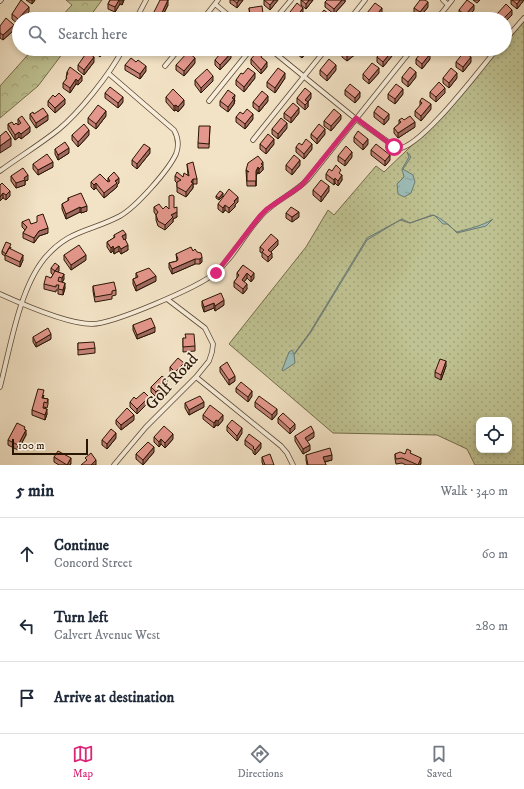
<!DOCTYPE html>
<meta charset="utf-8">
<style>
:root{--surface:#fff;--page:#f2f2f3;--text:#1f2937;--muted:#747a83;--line:#e0e1e3;--accent:#db2777}
body{margin:0;font-family:"IM FELL DW Pica",serif;background:var(--page);color:var(--text)}
.controls{position:absolute;right:12px;bottom:12px;display:grid;overflow:hidden;border-radius:8px;box-shadow:0 2px 6px #0003}
.controls button{width:36px;height:36px;display:grid;place-items:center;padding:0;border:0;border-bottom:1px solid var(--line);background:var(--surface);color:var(--text);font:20px sans-serif}
.scale{position:absolute;left:12px;bottom:10px;width:76px;box-sizing:border-box;padding-left:4px;border:2px solid #281502;border-top:0;font-size:11px;line-height:14px;white-space:nowrap;color:#281502;-webkit-text-stroke:3px #f7edda;paint-order:stroke}
.stop{position:absolute;width:12px;height:12px;margin:-9px;border:3px solid #db2777;border-radius:50%;background:#fff}
.stop.end{background:#db2777;border-color:#fff;box-shadow:0 1px 4px #0008}
.list{margin:0;padding:0;list-style:none}
h2{display:flex;justify-content:space-between;align-items:center;height:52px;margin:0;padding:0 16px;font-size:17px}
h2 small{font-size:13px;font-weight:400;color:var(--muted)}
.list li{display:grid;grid-template-columns:26px 1fr auto;gap:12px;align-items:center;box-sizing:border-box;height:72px;padding:0 16px;border-top:1px solid var(--line)}
.list b{display:block;font-size:15px;white-space:nowrap}
.list p{margin:0;font-size:13px;white-space:nowrap;color:var(--muted)}
.list em{font-size:13px;font-style:normal;color:var(--muted)}
.icon{flex:none;width:22px;height:22px;fill:none;stroke:currentColor;stroke-width:2;stroke-linecap:round;stroke-linejoin:round}
.map{position:relative;flex:none;width:524px;height:465px;overflow:hidden}
.search{position:absolute;background:var(--surface);box-shadow:0 2px 6px #0003;left:12px;right:12px;top:12px;height:44px;display:flex;align-items:center;gap:10px;box-sizing:border-box;padding:0 14px;border-radius:22px;color:var(--muted);font-size:15px}
.sheet{height:268px;background:var(--surface)}
nav{display:flex;justify-content:space-around;align-items:center;box-sizing:border-box;height:56px;border-top:1px solid var(--line);background:var(--surface);font-size:11px;color:var(--muted)}
nav a{display:grid;justify-items:center;gap:2px}
nav .on{color:var(--accent)}
.map>svg:first-child{display:block}
</style>
<div class="map">
<svg width="524" height="465" viewBox="0 0 524 465">
<defs>
<pattern id="grass-dots" width="8" height="8" patternUnits="userSpaceOnUse"><rect width="8" height="8" fill="#bfc292"/><path d="M2 2h.1M6 6h.1" fill="none" stroke="#a4a67c" stroke-width="1.8" stroke-linecap="round"/></pattern>
<pattern id="forest-crowns" width="20" height="18" patternUnits="userSpaceOnUse"><rect width="20" height="18" fill="#bfc292"/><path d="M2 6a3 3 0 1 1 6 0M12 15a3 3 0 1 1 6 0" fill="none" stroke="#a4a67c"/></pattern>
<pattern id="water-ripples" width="26" height="14" patternUnits="userSpaceOnUse"><rect width="26" height="14" fill="#9cbdb9"/><path d="M2 4q2-2 4 0t4 0M15 11q2-2 4 0t4 0" fill="none" stroke="#86a29d"/></pattern>
</defs>
<rect width="100%" height="100%" fill="#f3e3c6"/>
<filter id="stains"><feTurbulence type="fractalNoise" baseFrequency=".005" numOctaves="4"/><feColorMatrix values="0 0 0 0 .2 0 0 0 0 .09 0 0 0 0 .02 0 0 0 .5 -.17"/></filter>
<radialGradient id="worn" r=".72"><stop offset=".6" stop-color="#630" stop-opacity="0"/><stop offset="1" stop-color="#630" stop-opacity=".3"/></radialGradient>
<!-- grass -->
<path fill="url(#grass-dots)" stroke="#746c4a" fill-rule="evenodd" d="M524,18V465H475L467,449L437,435L333,433L229,344L306,247L328,210L334,215L376,166L384,172L430,128L497,49H505V40ZM479,420H509V450H479Z"/>
<!-- forest -->
<path fill="url(#forest-crowns)" stroke="#746c4a" d="M66,0H102L88,19H59L72,5Z
M33,49H66L38,86L0,118V86Z"/>
<!-- water -->
<path fill="url(#water-ripples)" stroke="#6e7a70" d="M407,152L411,157L403,169L413,175L415,182L411,193L404,197L398,194L397,184L404,177L402,169L409,157Z
M432,215C440,216 451,228 457,232C471,228 482,226 493,219L486,226L457,233L448,224H443L434,215L410,223L400,220L367,240L311,332L294,355L295,363L283,371L282,370L289,352L292,350L294,354L310,332L367,238L402,219L410,223Z"/>
<g fill="none" stroke-linecap="round" stroke-linejoin="round">
<!-- minor casing -->
<g stroke="#5b4833" stroke-width="5.5">
<path id="minor" d="M443,0L448,5
M0,1L1,0
M215,4L233,19
M136,19L146,0
M203,19L218,0
M275,19L291,0
M350,19L365,0
M437,19L452,0
M505,40L524,18
M270,49L356,119L398,149C423,146 479,70 497,49
M165,66L179,49
M209,101L251,49
M253,140L326,49
M0,171C19,157 39,145 58,130C79,113 110,74 123,49
M0,294C22,304 69,324 92,324C113,324 199,287 215,273C234,258 244,234 261,216C274,201 294,194 308,179L412,49
M196,377L281,446L287,453L293,465
M0,387C10,349 19,290 44,259C69,229 90,232 120,216C136,207 168,171 176,154C179,146 178,137 174,130L108,73
M114,465L146,427L196,377L209,361L212,352L213,344L205,328L167,299"/>
</g>
<!-- minor -->
<use href="#minor" stroke="#f7edda" stroke-width="4"/>
</g>
<!-- wall -->
<path fill="#c48278" stroke="#281502" d="M26,0H35L32,4Z
M110,0H124L122,5L120,4L115,12L108,9V4Z
M230,0H243L237,8L230,3Z
M264,0H278L270,10L264,5Z
M301,0H313L306,9L301,5Z
M345,0V2L334,14L325,7V2Z
M473,0H480L477,3Z
M511,0H524L517,9L511,4Z
M168,5L161,19H152V16Z
M428,7L420,17L414,13V8Z
M249,8L263,14V19H250Z
M459,10H474L466,19H464L459,15Z
M29,12L19,19V23L18,24L12,19V14Z
M497,14L512,15L505,19H497Z
M0,26L14,30L3,40L0,38Z
M94,49H106L100,57L94,52Z
M138,49H154L152,55L138,50Z
M195,49H206L203,53L201,51L200,53Z
M297,49H309L302,58L297,54Z
M357,49V53L347,61L342,57V52Z
M429,49H440L435,54Z
M469,49H480L476,56Z
M392,56L383,67L377,62V57Z
M231,58L220,70L215,65V60Z
M262,58L267,67L261,74L251,64V59Z
M416,59H430L422,69L416,64Z
M94,62L84,75L78,70V65Z
M136,62L146,71L140,79L125,70V65Z
M456,62H471L463,72L456,67Z
M195,63L184,76L176,70V65Z
M320,70H336L327,81L320,75Z
M67,72L82,81L78,85L76,84L70,93L63,88V83L66,80Z
M379,73L369,84L363,79V74Z
M243,74L255,78L244,92L236,85V80Z
M402,77H416L408,87L402,82Z
M285,78L275,93L267,87V82Z
M443,78H457L449,88L443,83Z
M195,80L213,81L201,93L195,85Z
M345,90L360,97L355,103L345,95Z
M430,92L445,93L436,102L430,97Z
M105,93L123,102L118,108L105,98Z
M388,94H403L395,104L388,99Z
M55,97L65,104L55,113L48,106V101Z
M166,97L184,105L178,112L176,110L174,111L166,102Z
M297,98H311L308,102V107L305,110L297,103Z
M235,100L234,104L228,112L220,106V101Z
M268,101L259,112L253,107V102Z
M420,101L431,109L421,121L415,116V111L420,106Z
M374,112L389,119L384,125L374,117Z
M284,113H299L291,123L284,118Z
M30,114H34L48,120L36,128L30,119Z
M243,114L253,119L245,129L236,122V117Z
M106,116L96,129L88,123V118Z
M18,119L30,132L21,139L19,137L15,140L8,129V124L18,125H19L18,124Z
M341,119L331,131L324,126V121Z
M399,120L415,127L398,138L394,133V128L399,124Z
M210,126L209,148H198V143Z
M287,128L278,139L272,134V129Z
M311,134H325L317,144L311,138Z
M72,135H89L78,147L72,140Z
M354,137L368,144L363,150L354,142Z
M260,144H274L266,154L260,149Z
M302,145L312,149L304,159L296,152V147Z
M55,149L69,153L58,160L55,154Z
M371,150L390,160L385,166L371,155Z
M150,153L137,169L132,165V160Z
M338,156L352,157L345,166L338,161Z
M33,164L53,167L38,175L33,169Z
M187,164L197,179V184H193V188L186,197L177,192V183L175,181V176L183,177L188,175Z
M286,165H300L292,175L286,170Z
M263,167V170L259,174L258,172L256,176V186H247L246,170Z
M332,171L341,175L342,180L338,186L335,183L334,185L326,179V174Z
M11,176L28,180L25,181V185L16,188L11,181Z
M108,178L119,183L117,185V187L104,198L96,188L94,190L91,187V182L108,181Z
M0,185L10,196L6,200L3,198Z
M313,190L329,191L321,202L313,195Z
M216,196H223L219,200L216,198Z
M68,198L87,211L81,213L80,212L66,219L62,209V204L68,201Z
M238,202L235,205V207L229,213L225,210L223,213L218,209V204Z
M154,207L163,209L174,208L177,217L173,219V222L165,230L158,226L156,220V215L154,212Z
M286,213L299,217L292,222L286,218Z
M22,222L31,224L48,233L39,236L34,243L23,238V233L25,230L22,227Z
M114,235L126,239H125L128,250L121,254L119,251L114,254L113,251L111,253L107,247V242L114,238Z
M278,245L271,252L272,258L268,262L262,257V253L260,252V247Z
M11,247L10,249L23,260L20,267L5,260V256L2,254V251Z
M193,251L202,262L200,264H195L172,274L169,268V263L177,261L176,254Z
M64,255L86,260L71,270L64,260Z
M243,265L254,278L251,282L247,278L244,282L247,289L243,294L234,287V282L237,278V273Z
M51,268L59,271L58,272L64,279L62,282L65,288L63,295L58,294V290H56V292L44,289V284L51,278L53,275L51,273Z
M136,273L156,281L136,291L133,284V279L136,278Z
M93,286L116,290V295L112,296V299L95,302L93,291Z
M202,301L224,305L215,311L214,308L204,312L202,306Z
M133,325L155,332L137,339L133,330Z
M33,337L51,339L36,347L33,342Z
M183,338L195,346V351L183,352Z
M78,343L95,348V353L78,355Z
M446,366L441,380L435,377V372Z
M170,367L184,368L175,377L170,372Z
M220,367L235,381L229,385L220,372Z
M167,385L156,397L151,392V387Z
M236,388L252,396L248,402L236,392Z
M44,395L43,398L48,399V404L47,408L44,407V408L47,414L45,420L32,415V410Z
M136,399L149,402L137,414L130,407V402Z
M255,402L277,414L272,420L255,407Z
M185,403L204,407L189,415L185,408Z
M203,415L223,420L218,426L216,425L214,428L203,419Z
M278,418L295,429L290,434L278,423Z
M116,420H134L121,430L116,424Z
M227,426L242,433L237,441L227,431Z
M25,429L26,435L18,450L8,445V440Z
M295,436L314,437L307,441L310,450L303,454L295,441Z
M154,437L173,439L165,448L161,444L159,447L154,442Z
M116,438L107,449L102,445V440Z
M245,440L261,448L255,455L253,453V451L245,445Z
M154,452L143,465L136,459V454Z
M395,454H411L421,463L420,465H406L402,463L396,464L395,459Z
M306,455L332,460L325,462L326,465H307L306,460Z
M54,457L71,463L70,465H59L54,462Z
M262,457L274,465H263L262,462Z"/>
<!-- shaded-wall -->
<path fill="#a06a62" stroke="#281502" d="M32,0H35L32,4Z
M119,0H120V4L115,12V7Z
M122,0H124L122,5Z
M168,0V5L161,19H159Z
M239,0H243L237,8V3Z
M274,0H278L270,10V5Z
M309,0H313L306,9V4Z
M342,0H345V2L334,14V9Z
M520,0H524L517,9V4Z
M428,2V7L420,17V12Z
M474,5V10L466,19H465V15Z
M29,7V12L22,19H19V23L18,24V19Z
M303,8V13L299,19H295Z
M382,8V13L378,18V13Z
M512,10V15L505,22V19H503Z
M329,14V19H326Z
M14,25V30L3,40V35Z
M102,49H106L100,57V52Z
M152,49H154L152,55Z
M200,49H201V51L200,53Z
M203,49H206L203,53Z
M305,49H309L302,58V53Z
M354,49H357V53L347,61V56Z
M436,49H440L435,54Z
M477,49H480L476,56V51Z
M392,51V56L383,67V62Z
M231,53V58L220,70V65Z
M430,54V59L422,69V64Z
M94,57V62L84,75V70Z
M471,57V62L463,72V67Z
M195,58V63L184,76V71Z
M267,62V67L261,74V70Z
M336,65V70L327,81V76Z
M146,66V71L140,79V74Z
M379,68V73L369,84V80Z
M416,72V77L408,87V82Z
M255,73V78L244,92V87Z
M285,73V78L275,93V88Z
M457,73V78L449,88V83Z
M82,76V81L78,85V81Z
M213,76V81L201,93V88Z
M76,79V84L70,93V88Z
M445,88V93L436,102V97Z
M403,89V94L395,104V99Z
M360,92V97L355,103V98Z
M311,93V98L305,105V100Z
M235,95L234,104L228,112V107L232,98Z
M268,96V101L259,112V107Z
M123,97V102L118,108V103Z
M65,99V104L55,113V108Z
M184,100V105L178,112V107Z
M308,102V107L305,110V105Z
M431,104V109L421,121V116Z
M176,105V110L174,111V106Z
M299,108V113L291,123V118Z
M106,111V116L96,129V124Z
M253,114V119L245,129V124Z
M389,114V119L384,125V120Z
M48,115V120L36,128V123Z
M341,115V119L331,131V126Z
M415,122V127L398,138V133Z
M287,123V128L278,139V134Z
M30,127V132L21,139V134Z
M325,129V134L317,144V139Z
M89,130V135L78,147V142Z
M19,132V137L15,140V135Z
M11,138V146L0,153V146Z
M274,139V144L266,154V149Z
M368,139V144L363,150V145Z
M312,144V149L304,159V154Z
M69,148V153L58,160V155Z
M150,148V153L137,169V164Z
M352,152V157L345,166V161Z
M390,155V160L385,166V161Z
M300,160V165L292,175V170Z
M53,162V167L38,175V170Z
M263,162V170L259,174V169L261,164Z
M258,167V172L256,176V186V171Z
M28,175V180L25,181V185L16,188V183Z
M342,175V180L338,186V181Z
M119,178V183L117,185V187L104,198V193Z
M335,178V183L334,185V180Z
M193,179V188L186,197V192Z
M96,183V188L94,190V185Z
M329,186V191L321,202V197Z
M10,191V196L6,200V195Z
M3,193V198L0,201V197Z
M223,193V196L219,200V198Z
M238,197V202L235,205V207L229,213V208Z
M225,205V210L223,213V208Z
M87,206V211L81,213V208Z
M80,207V212L66,219V214Z
M177,212V217L173,219V222L165,230V225L171,215Z
M299,212V217L292,222V217Z
M48,228V233L39,236L34,243V238L39,231Z
M126,234V239L122,241V236Z
M278,240V245L268,255V250Z
M128,245V250L121,254V249Z
M113,246V251L111,253V248Z
M119,246V251L114,254V249Z
M272,253V258L268,262V257Z
M23,255V260L20,267V262Z
M86,255V260L71,270V265Z
M202,257V262L200,264V259Z
M195,259V264L172,274V269Z
M59,266V271L55,276V271Z
M247,273V278L242,285V280Z
M254,273V278L251,282V277Z
M64,274V279L62,283V278Z
M156,276V281L136,291V286Z
M65,283V288L63,295V290Z
M247,284V289L243,294V289Z
M224,300V305L215,311V306Z
M214,303V308L204,312V307Z
M155,327V332L137,339V335Z
M51,334V339L36,347V343Z
M446,361V366L441,380V375Z
M184,363V368L175,377V372Z
M235,376V381L229,385V380Z
M167,380V385L156,397V392Z
M252,391V396L248,402V397Z
M149,397V402L137,414V409Z
M204,402V407L189,415V410Z
M47,409V414L45,420V415Z
M277,409V414L272,420V415Z
M134,415V420L121,430V425Z
M223,415V420L218,426V421Z
M216,420V425L214,428V423Z
M295,424V429L290,434V429Z
M242,428V433L237,441V436Z
M26,430V435L18,450V445Z
M314,432V437L305,443V438Z
M116,433V438L107,449V444Z
M173,434V439L165,448V443Z
M161,439V444L159,447V442Z
M261,443V448L255,455V450Z
M310,445V450L303,454V449Z
M154,447V452L143,465V460Z
M332,455V460L323,462V457Z
M71,458V463L70,465H67Z
M421,458V463L420,465H418Z
M96,460V465H91Z"/>
<!-- building -->
<path fill="#e4978c" stroke="#281502" d="M21,0L29,7L18,19L12,14Z
M110,0H119L115,7L108,4Z
M160,0H168L159,19L152,16Z
M233,0H239L237,3Z
M264,0H274L270,5Z
M301,0H309L306,4Z
M327,0H342L334,9L325,2Z
M420,0H425L428,2L420,12L414,8Z
M467,0L474,5L465,15L459,10Z
M512,0H520L517,4Z
M297,3L303,8L295,19H291L287,16Z
M375,3L382,8L378,13L380,15L378,19H364L363,18Z
M506,4L512,10L503,19L497,14Z
M262,6L263,14L250,15L249,8Z
M324,10L329,14L326,19H317Z
M109,13L117,18L116,19H106Z
M409,14L415,19H404Z
M453,14L459,19H448Z
M215,16L220,19H213Z
M6,18L14,25L3,35L0,33V26Z
M96,49H102L100,52Z
M224,49H227L231,53L220,65L215,60Z
M297,49H305L302,53Z
M344,49H356L347,56L342,52Z
M383,49H390L392,51L383,62L377,57Z
M424,49L430,54L422,64L416,59Z
M258,51L262,55L261,57L267,62L261,70L251,59Z
M87,52L94,57L84,70L78,65Z
M188,52L195,58L184,71L176,65Z
M464,52L471,57L463,67L456,62Z
M131,58L136,62L138,60L146,66L140,74L125,65Z
M329,59L336,65L327,76L320,70Z
M372,63L379,68L369,80L363,74Z
M70,67L82,76L78,81L76,79L70,88L63,83L67,78L66,77L68,73L67,72Z
M410,67L416,72L408,82L402,77Z
M248,68L255,73L244,87L236,80L241,73L243,74Z
M278,68L285,73L275,88L267,82Z
M451,68L457,73L449,83L443,78Z
M207,69L213,76L201,88L195,80Z
M439,82L445,88L436,97L430,92Z
M350,84L360,92L355,98L345,90Z
M396,84L403,89L395,99L388,94Z
M110,87L123,97L118,103L105,93Z
M305,88L311,93L305,100L308,102L305,105L297,98Z
M173,89L184,100L178,107L176,105L174,106L166,97Z
M228,90L235,95L232,98L234,99L228,107L220,101Z
M262,91L268,96L259,107L253,102Z
M59,93L65,99L55,108L48,101L53,95L55,97Z
M422,98L431,104L421,116L415,111L422,103L420,101Z
M293,103L299,108L291,118L284,113Z
M98,105L106,111L96,124L88,118Z
M378,106L389,114L384,120L374,112Z
M43,108L48,115L36,123L30,114L33,112L34,114Z
M247,109L253,114L245,124L236,117L240,112L243,114Z
M334,109L341,115L331,126L324,121Z
M22,116L30,127L21,134L19,132L15,135L8,124L12,122L14,125L16,123L18,125L21,123L18,119Z
M410,116L415,122L398,133L394,128L401,122L399,120L402,118L404,120Z
M281,118L287,123L278,134L272,129Z
M84,124L89,130L78,142L72,135Z
M319,124L325,129L317,139L311,134Z
M199,126H210L209,144L198,143Z
M6,131L11,138L0,146V136Z
M358,131L368,139L363,145L354,137Z
M268,134L274,139L266,149L260,144Z
M306,139L312,144L304,154L296,147L299,143L302,145Z
M65,142L69,148L58,155L55,149Z
M144,144L150,148L137,164L132,160Z
M376,144L390,155L385,161L371,150Z
M346,146L352,152L345,161L338,156Z
M47,154L53,162L38,170L33,164Z
M294,155L300,160L292,170L286,165Z
M258,156L263,162L261,164L263,165L259,169L258,167L256,171V181H247V171L249,172L246,170L248,163Z
M193,162L197,179H193L191,182L193,183L186,192L177,187V182L181,180L175,176L177,172L183,177L184,173L189,176L187,164Z
M336,165L341,170L339,173L342,175L338,181L335,178L334,180L326,174L329,169L332,171Z
M23,168L28,175L24,178L25,180L16,183L11,176Z
M114,172L119,178L115,181L117,183L104,193L96,183L94,185L91,182L100,174L108,182L110,181L108,178Z
M321,180L329,186L321,197L313,190Z
M2,183L10,191L6,195L3,193L0,197V185Z
M229,189L238,197L234,201L235,202L229,208L225,205L223,208L218,204Z
M220,191L223,193L219,198L216,196Z
M81,193L87,206L81,208L80,207L66,214L62,204L69,200L68,198Z
M172,195L174,196V208L177,207V212L171,215L173,217L165,225L158,221L156,215L158,212L154,207L159,204L163,209L166,206L169,209V196Z
M291,207L299,212L292,217L286,213Z
M43,214L48,228L39,231L34,238L23,233L27,227L22,222L29,219L31,224L37,222V216Z
M123,230L126,234L122,236L124,240L125,239L128,245L121,249L119,246L114,249L113,246L111,248L107,242L115,237L114,235Z
M271,234L278,240L268,250L272,253L268,257L262,252L264,250L260,247Z
M6,242L11,244L6,254L2,251Z
M79,245L86,255L71,265L64,255Z
M191,247L193,251L195,249L197,252L201,253L202,257L200,259H195L172,269L169,263L177,261L178,259L176,254Z
M9,248L23,255L20,262L5,255Z
M55,263L59,266L55,271L51,268Z
M243,265L254,273L251,277L247,273L242,280L247,284L243,289L234,282L239,275L237,273Z
M149,268L156,276L136,286L133,279L138,277L136,273Z
M55,271L64,274L62,278L59,277L58,281L65,283L63,290L58,289L59,285H56V287L44,284L46,276L51,278Z
M114,282L116,290L112,291V294L95,297L93,286Z
M221,293L224,300L215,306L214,303L204,307L202,301Z
M151,318L155,327L137,335L133,325Z
M48,328L51,334L36,343L33,337Z
M185,334H194L195,346L183,347V338H186Z
M94,342L95,348L78,350V343Z
M178,358L184,363L175,372L170,367Z
M440,359L446,361L441,375L435,372Z
M227,362L235,376L229,380L220,367Z
M162,376L167,380L156,392L151,387Z
M241,382L252,391L248,397L236,388Z
M38,389L44,390L42,398L48,399L47,403L44,402L43,408L47,409L45,415L32,410Z
M144,392L149,397L137,409L130,402L134,397L136,399Z
M200,396L204,402L189,410L185,403Z
M259,396L277,409L272,415L255,402Z
M210,405L223,415L218,421L216,420L214,423L203,415Z
M127,408L134,415L121,425L116,420Z
M283,413L295,424L290,429L278,418Z
M232,420L242,428L237,436L227,426Z
M17,423L25,427L24,429L26,430L18,445L8,440Z
M164,426L173,434L165,443L161,439L159,442L154,437Z
M311,426L314,432L305,438L310,445L303,449L295,436Z
M111,429L116,433L107,444L102,440Z
M249,434L261,443L255,450L253,448L254,447L245,440Z
M148,442L154,447L143,460L136,454Z
M330,448L332,455L323,457L326,465H308L306,455Z
M407,449L411,451L410,453L421,458L418,465L402,458L396,459L395,454L400,452L405,454Z
M58,451L71,458L67,465L54,457Z
M91,453L96,460L91,465H81L87,460L85,458Z
M270,454L274,465H265L262,457Z"/>
<g fill="none" stroke-linecap="round" stroke-linejoin="round">
<!-- route -->
<path stroke="#db2777" stroke-width="5" d="M216,273L260,216L267,209L301,186L356,118L394,147"/>
</g>
<g text-anchor="middle" stroke-width="3.5" stroke-linejoin="round" paint-order="stroke">
<!-- street labels -->
<g font-size="17" fill="#281502" stroke="#f7edda">
<text transform="translate(171 381) rotate(-48)" y="6">Golf Road</text>
</g>
</g>
<rect width="100%" height="100%" filter="url(#stains)"/>
<rect width="100%" height="100%" fill="url(#worn)"/>
</svg>
<div class="controls">
<button><svg class="icon" aria-label="locate" viewBox="0 0 24 24"><circle cx="12" cy="12" r="6"/><path d="M12 2v4M12 18v4M2 12h4M18 12h4"/></svg></button>
</div>
<div class="scale">100 m</div>
<div class="stop" style="left:394px;top:147px"></div>
<div class="stop end" style="left:216px;top:273px"></div>
<div class="search"><svg class="icon" aria-label="search" viewBox="0 0 24 24"><circle cx="10" cy="10" r="6"/><path d="M15 15l6 6"/></svg>Search here</div>
</div>
<section class="sheet">
<h2>5 min<small>Walk · 340 m</small></h2>
<ul class="list">
<li><svg class="icon" aria-label="ahead" viewBox="0 0 24 24"><path d="M12 20V5M6 11l6-6 6 6"/></svg><div><b>Continue</b><p>Concord Street</p></div><em>60 m</em></li>
<li><svg class="icon" aria-label="left" viewBox="0 0 24 24"><path d="M17 20v-9H6M10 6l-5 5 5 5"/></svg><div><b>Turn left</b><p>Calvert Avenue West</p></div><em>280 m</em></li>
<li><svg class="icon" aria-label="arrive" viewBox="0 0 24 24"><path d="M6 21V4h12l-3 4 3 4H6"/></svg><div><b>Arrive at destination</b></div></li>
</ul>
</section>
<nav>
<a class="on"><svg class="icon" aria-label="map" viewBox="0 0 24 24"><path d="M3 6l6-2 6 2 6-2v14l-6 2-6-2-6 2zM9 4v14M15 6v14"/></svg>Map</a>
<a><svg class="icon" aria-label="directions" viewBox="0 0 24 24"><path d="M12 3l9 9-9 9-9-9zM9 14v-3h6M13 9l2 2-2 2"/></svg>Directions</a>
<a><svg class="icon" aria-label="saved" viewBox="0 0 24 24"><path d="M7 4h10v16l-5-4-5 4z"/></svg>Saved</a>
</nav>
